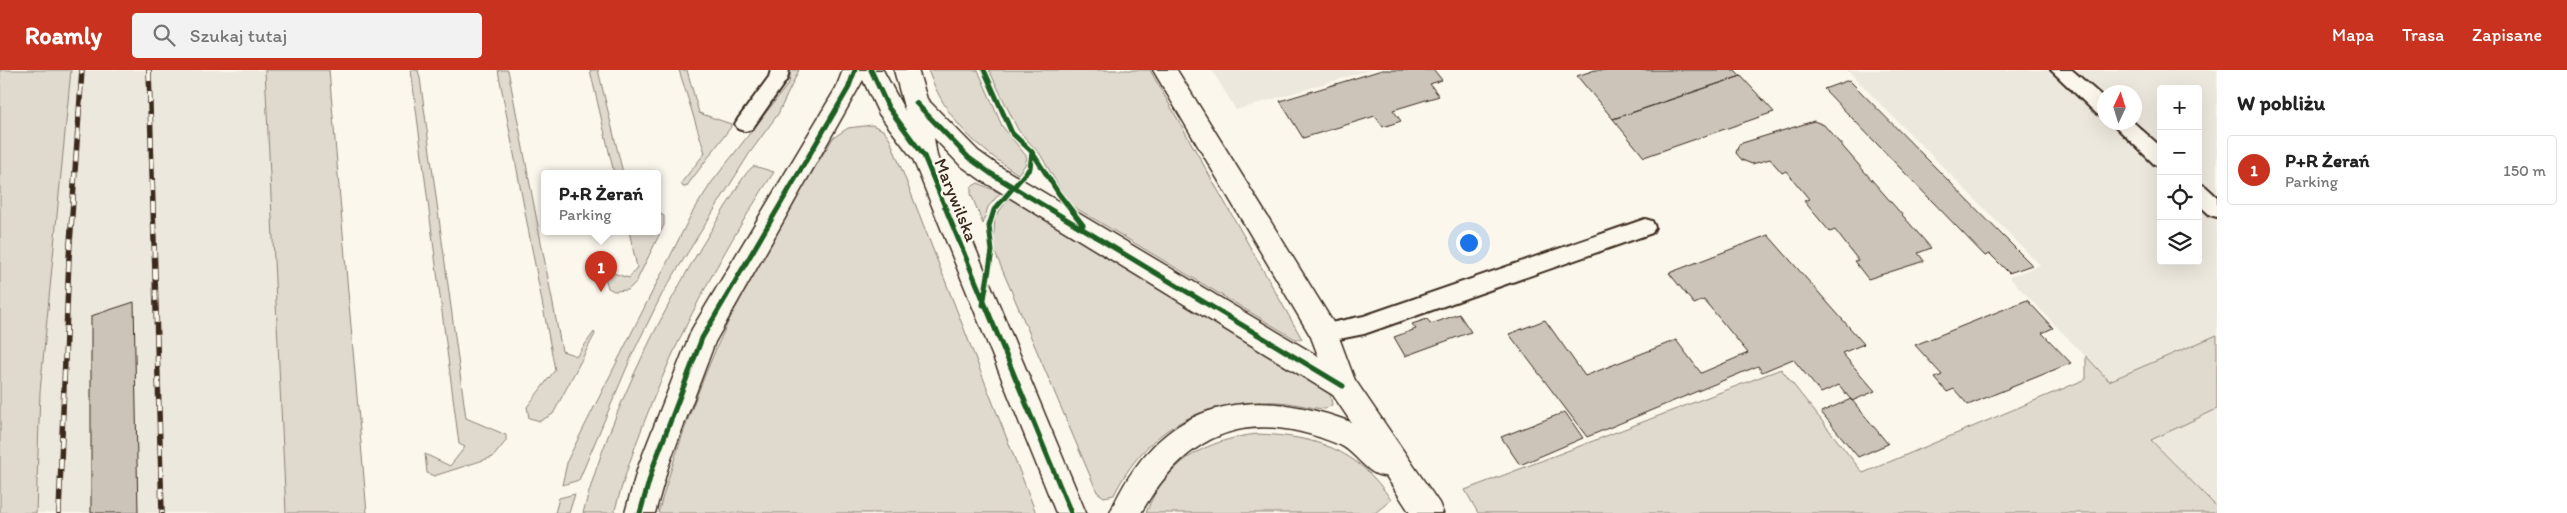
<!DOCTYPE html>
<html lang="pl">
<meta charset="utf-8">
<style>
:root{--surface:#fff;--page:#f2f2f2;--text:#222;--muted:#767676;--line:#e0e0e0;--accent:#c8321e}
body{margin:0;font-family:Itim,sans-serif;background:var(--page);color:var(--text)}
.controls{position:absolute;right:15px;top:15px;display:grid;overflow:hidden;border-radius:5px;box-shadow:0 5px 20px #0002}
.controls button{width:45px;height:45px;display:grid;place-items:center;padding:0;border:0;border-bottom:1px solid var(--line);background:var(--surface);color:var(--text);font:25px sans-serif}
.compass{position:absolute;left:2097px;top:15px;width:45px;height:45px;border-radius:50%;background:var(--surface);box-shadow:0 5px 20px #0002;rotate:4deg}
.you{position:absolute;left:1468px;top:172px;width:18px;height:18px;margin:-12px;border:4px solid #fff;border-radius:50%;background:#1a73e8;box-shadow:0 0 0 8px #1a73e833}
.badge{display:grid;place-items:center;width:32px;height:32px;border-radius:50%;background:var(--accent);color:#fff;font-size:16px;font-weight:700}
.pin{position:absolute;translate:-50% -41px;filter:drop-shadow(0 1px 2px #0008)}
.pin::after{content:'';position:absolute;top:26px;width:18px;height:15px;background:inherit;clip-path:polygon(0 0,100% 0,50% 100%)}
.popup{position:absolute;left:541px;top:100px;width:120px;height:65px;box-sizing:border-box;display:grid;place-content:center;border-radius:5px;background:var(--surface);filter:drop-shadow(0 1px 4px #0005);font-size:16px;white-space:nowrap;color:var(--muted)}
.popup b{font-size:19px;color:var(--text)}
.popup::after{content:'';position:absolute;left:50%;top:100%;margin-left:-10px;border:10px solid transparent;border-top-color:var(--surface)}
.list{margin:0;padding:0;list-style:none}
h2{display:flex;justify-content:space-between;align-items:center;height:65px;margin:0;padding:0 20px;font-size:21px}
h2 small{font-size:16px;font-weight:400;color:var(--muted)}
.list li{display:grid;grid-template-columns:32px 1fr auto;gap:15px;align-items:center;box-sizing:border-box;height:70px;margin:0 10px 10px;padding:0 10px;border:1px solid var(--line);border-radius:5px}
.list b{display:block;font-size:19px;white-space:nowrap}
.list p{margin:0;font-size:16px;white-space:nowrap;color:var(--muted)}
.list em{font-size:16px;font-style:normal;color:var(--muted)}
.icon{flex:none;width:28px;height:28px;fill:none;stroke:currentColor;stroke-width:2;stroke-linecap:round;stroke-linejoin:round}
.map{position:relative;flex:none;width:2217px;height:443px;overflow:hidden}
header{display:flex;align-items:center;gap:30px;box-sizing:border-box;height:70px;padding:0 25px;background:var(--accent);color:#fff}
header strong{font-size:24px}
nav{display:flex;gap:28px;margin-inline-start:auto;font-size:18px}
.search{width:350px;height:45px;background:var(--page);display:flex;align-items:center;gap:12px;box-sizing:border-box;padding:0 18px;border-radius:5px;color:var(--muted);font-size:19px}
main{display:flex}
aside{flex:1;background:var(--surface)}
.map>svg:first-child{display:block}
</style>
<header>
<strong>Roamly</strong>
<div class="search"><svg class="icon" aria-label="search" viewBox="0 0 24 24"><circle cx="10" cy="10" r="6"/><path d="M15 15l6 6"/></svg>Szukaj tutaj</div>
<nav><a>Mapa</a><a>Trasa</a><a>Zapisane</a></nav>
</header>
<main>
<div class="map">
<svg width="2217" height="443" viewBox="0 0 2217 443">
<rect width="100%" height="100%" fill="#fbf7ec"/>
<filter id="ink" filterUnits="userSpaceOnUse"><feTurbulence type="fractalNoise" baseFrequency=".02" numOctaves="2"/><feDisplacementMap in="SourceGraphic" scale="10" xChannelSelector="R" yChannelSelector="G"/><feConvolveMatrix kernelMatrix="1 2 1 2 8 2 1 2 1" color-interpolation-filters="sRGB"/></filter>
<g filter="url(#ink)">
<!-- built -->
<path fill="#ede8dd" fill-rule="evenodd" d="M0,0H265L286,443H0Z
M1212,0H1370L1236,40Z
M1847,0H2217V265L2109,311L2009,207L2040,195ZM2161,19H2198V191H2161ZM2104,22H2134V52H2104Z
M2217,339V437L2151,369Z"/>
<!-- green -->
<path fill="#dfd9ce" stroke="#8d8276" d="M0,0H71L40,322L36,443H0Z
M265,0H329L367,443H286Z
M411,0H418L420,8L466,348L506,365V371L493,387L434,406L427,403L425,384L450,396L465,377L459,374Z
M498,0H508L562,281L577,286L594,262L595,264L553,344L540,351L529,348L527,337L555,300Z
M590,0H598L623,103H614Z
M679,0H687L699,43L731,54V57L686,117H683L681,113L705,83Z
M791,0H799L778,44L749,84L662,224L633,283L579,410L562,415L568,389L692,143L712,112L789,13Z
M928,0H978L1002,56L1027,87L1025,95L1018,104C975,76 946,50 928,0Z
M989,0H1150L1302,269H1295L1069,134L1040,84L1018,60Z
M872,55L883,60L889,67L1036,443H658C679,369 706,294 741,226C768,172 801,120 833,68L848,58Z
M754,96L774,102C705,207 648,322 614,443H583C612,335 667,231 726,136C734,125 743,103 754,96Z
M978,113L1000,123L988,137L983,154L971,124V117Z
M1009,128L1330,324L1332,335L1325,339C1308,338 1292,332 1275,332C1203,329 1146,359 1114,425L1104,427L1097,422L993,178L995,147Z
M657,142L664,146V155L636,212L628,220L614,221L608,218L603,200L629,208L637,197L629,161H657Z
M2217,265V339L2151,370L2217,437V443H1478L1465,420L1781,299L1863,403L2086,309V286L2109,311Z
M1257,364C1315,366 1358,379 1391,430L1375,443H1146C1165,392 1206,370 1257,364Z
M575,424L569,443H555L559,428Z"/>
<!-- building -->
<path fill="#ccc4b9" stroke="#3b2a1e" d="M1382,0H1434L1442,10L1430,14L1439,26L1393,40L1401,51L1383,57L1375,46L1303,68L1280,31Z
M1595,0H1735L1741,6L1613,49L1577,6Z
M1741,6L1774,42L1644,87L1613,49Z
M1849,10L2012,175L2032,195L2009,203L1990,184L1985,186L1824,19Z
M1814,51L1824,55L1931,178L1918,183L1924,191L1868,209L1854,191L1858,190L1835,160L1830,162L1804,131L1809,129L1786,101L1782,103L1770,89L1752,94L1742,90L1736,83L1739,74Z
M1768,165L1864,274L1842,283L1875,321L1852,331L1839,315L1821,323L1793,289L1762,302L1758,296L1587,367L1509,264L1545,250L1585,306L1676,270L1701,303L1748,283L1704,230L1694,234L1669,203Z
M2027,230L2053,258L2042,263L2071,293L1968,335L1954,319L1947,322L1935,308L1942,305L1915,275Z
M134,232L138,443H91V246Z
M1459,244L1471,262L1405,286L1394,267L1416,259L1412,254L1427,249L1431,254Z
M1851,329L1888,374L1858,387L1821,342Z
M1565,342L1583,368L1520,395L1501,367Z"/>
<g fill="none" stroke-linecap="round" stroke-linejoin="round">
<!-- lane casing -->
<g stroke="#3b2a1e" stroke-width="4">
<path id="lane" d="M771,0H789L787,9L752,59L745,61L738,59L735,54L738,49L769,7Z
M2051,0H2072L2104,28V46L2097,44Z
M2111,52H2133L2161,77V97L2154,94Z
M2198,114L2205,116L2217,127V147L2210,145L2198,134Z
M1645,149L1652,151L1655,157L1652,163L1364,264L1324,272L1316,270L1313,263L1316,256L1364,246Z"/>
</g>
<!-- street casing -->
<g stroke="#3b2a1e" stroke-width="3">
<path id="street" d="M1153,0H1177L1334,254L1357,316L1353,325L1343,329L1333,325L1311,267Z"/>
</g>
<!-- secondary casing -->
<g stroke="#3b2a1e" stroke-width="3">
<path id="secondary" d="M843,0H883L905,41L894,0H918L927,29L978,81L999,96L1353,307L1439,433L1443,443H1410L1386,406C1368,407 1356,382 1340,375C1250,337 1188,360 1141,443H1110C1158,333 1244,312 1351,352L1333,325L981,110L960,95L934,68L937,86L1086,443H1056L913,89L879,44L863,10L715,272L668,397L655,443H625L638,397L692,259L836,18Z"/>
</g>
<!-- lane -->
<use href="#lane" fill="#fbf7ec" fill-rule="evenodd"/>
<!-- street -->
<use href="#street" fill="#fbf7ec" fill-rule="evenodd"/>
<!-- secondary -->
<use href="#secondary" fill="#fbf7ec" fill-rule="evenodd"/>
<!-- rail casing -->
<g stroke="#3b2a1e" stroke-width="5.5">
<path id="rail" d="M149,0L162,443
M59,443L69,188L82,0"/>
</g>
<!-- rail -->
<use href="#rail" stroke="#fbf7ec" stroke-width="4" stroke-dasharray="11" stroke-linecap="butt"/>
<!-- cycleway casing -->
<g stroke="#fbf7ec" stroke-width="8">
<path id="cycleway" d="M871,0L888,37L924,86L1071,443
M984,0L1012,63L1032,82L1059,124L1083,155
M916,33L969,88L990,103L1343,316
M983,235L992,181L989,156L994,140L1030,98L1032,82
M640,443L653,397L702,268L848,19L855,0"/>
</g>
<!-- cycleway -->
<use href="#cycleway" stroke="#1b5e20" stroke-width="5"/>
</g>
</g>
<g text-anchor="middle" stroke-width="5" stroke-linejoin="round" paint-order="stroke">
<!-- street labels -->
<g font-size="18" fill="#3b2a1e" stroke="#fbf7ec">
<text transform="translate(956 130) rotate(68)" y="6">Marywilska</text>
</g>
</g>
</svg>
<div class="controls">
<button>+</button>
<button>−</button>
<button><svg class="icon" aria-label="locate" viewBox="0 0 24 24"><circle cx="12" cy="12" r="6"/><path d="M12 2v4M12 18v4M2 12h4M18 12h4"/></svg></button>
<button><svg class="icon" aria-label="layers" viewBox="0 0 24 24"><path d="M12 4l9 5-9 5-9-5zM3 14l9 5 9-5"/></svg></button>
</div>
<svg class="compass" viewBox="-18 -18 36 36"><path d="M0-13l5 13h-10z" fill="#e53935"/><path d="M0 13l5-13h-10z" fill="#767676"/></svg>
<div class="you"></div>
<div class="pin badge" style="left:601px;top:222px">1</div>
<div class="popup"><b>P+R Żerań</b>Parking</div>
</div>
<aside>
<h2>W pobliżu<small></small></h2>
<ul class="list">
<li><span class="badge">1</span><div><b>P+R Żerań</b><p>Parking</p></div><em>150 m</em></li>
</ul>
</aside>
</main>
